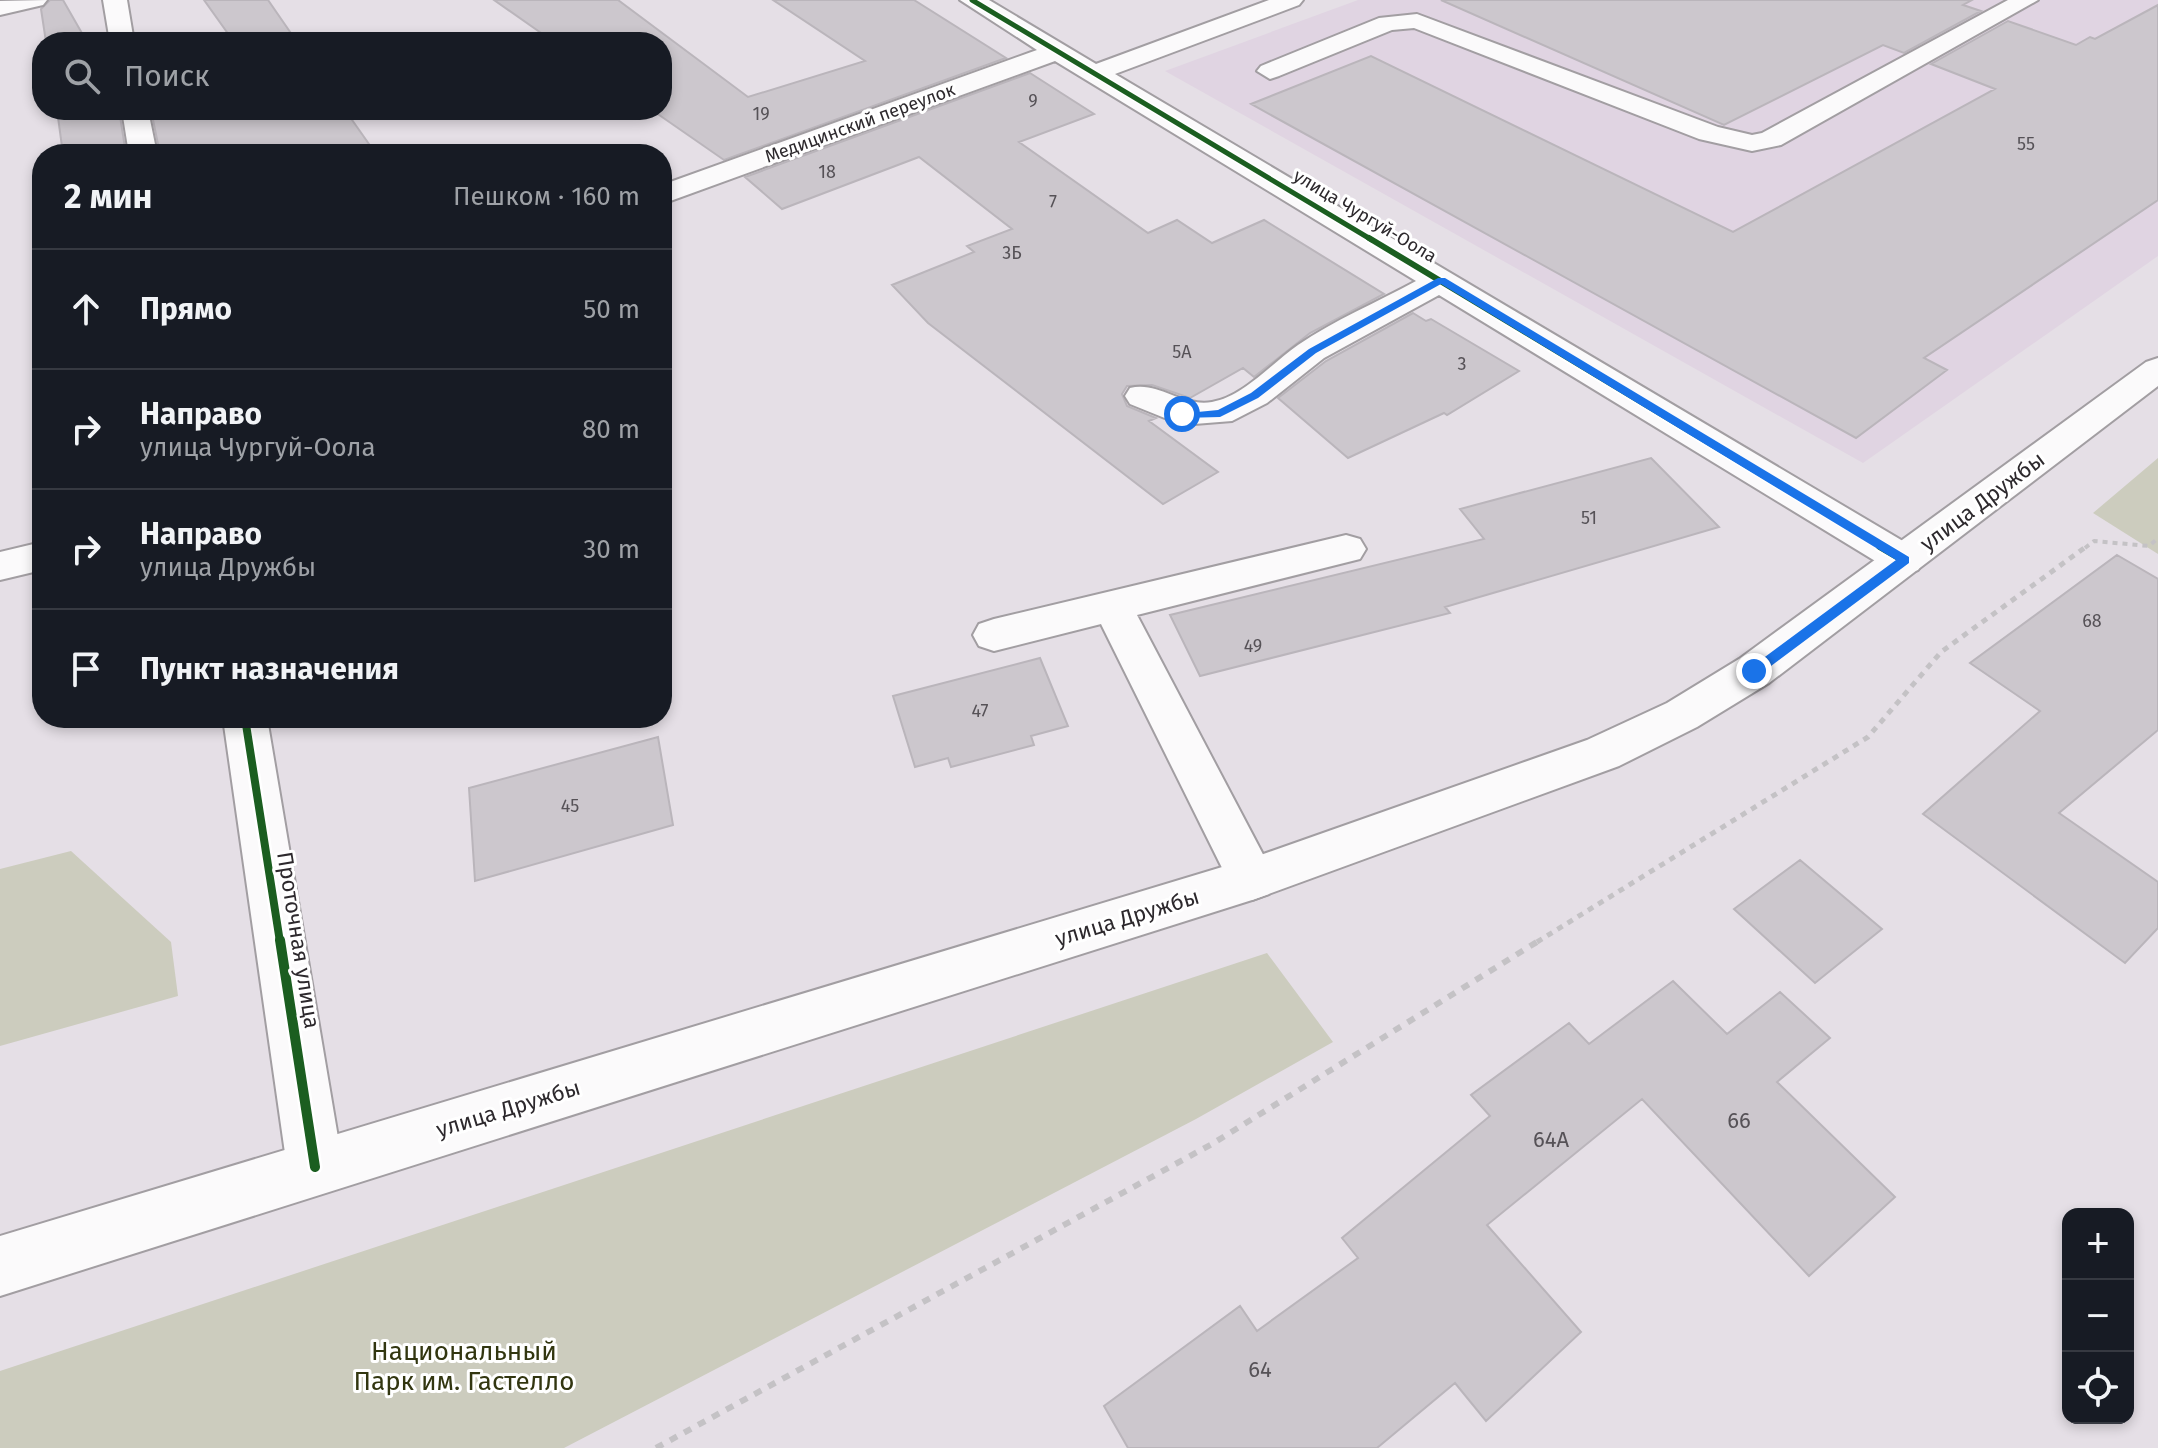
<!DOCTYPE html>
<html lang="ru">
<meta charset="utf-8">
<style>
:root{--surface:#171b24;--page:#20242c;--text:#f1f3f6;--muted:#9ea1a6;--line:#363941}
body{margin:0;font-family:"Fira Sans",sans-serif;background:var(--page);color:var(--text)}
.controls{position:absolute;right:24px;bottom:24px;display:grid;overflow:hidden;border-radius:16px;box-shadow:0 4px 12px #0003}
.controls button{width:72px;height:72px;display:grid;place-items:center;padding:0;border:0;border-bottom:2px solid var(--line);background:var(--surface);color:var(--text);font:40px sans-serif}
.stop{position:absolute;width:24px;height:24px;margin:-18px;border:6px solid #1a73e8;border-radius:50%;background:#fff}
.stop.end{background:#1a73e8;border-color:#fff;box-shadow:0 2px 8px #0008}
.list{margin:0;padding:0;list-style:none}
h2{display:flex;justify-content:space-between;align-items:center;height:104px;margin:0;padding:0 32px;font-size:34px}
h2 small{font-size:26px;font-weight:400;color:var(--muted)}
.list li{display:grid;grid-template-columns:52px 1fr auto;gap:24px;align-items:center;box-sizing:border-box;height:120px;padding:0 32px;border-top:2px solid var(--line)}
.list b{display:block;font-size:30px;white-space:nowrap}
.list p{margin:0;font-size:26px;white-space:nowrap;color:var(--muted)}
.list em{font-size:26px;font-style:normal;color:var(--muted)}
.icon{flex:none;width:44px;height:44px;fill:none;stroke:currentColor;stroke-width:2;stroke-linecap:round;stroke-linejoin:round}
.map{position:relative;flex:none;width:2158px;height:1448px;overflow:hidden}
.search{position:absolute;background:var(--surface);box-shadow:0 4px 12px #0003;left:32px;top:32px;width:640px;height:88px;display:flex;align-items:center;gap:20px;box-sizing:border-box;padding:0 28px;border-radius:32px;color:var(--muted);font-size:30px}
.panel{position:absolute;background:var(--surface);box-shadow:0 4px 12px #0003;left:32px;top:144px;width:640px;height:584px;border-radius:32px}
.map>svg:first-child{display:block}
</style>
<div class="map">
<svg width="2158" height="1448" viewBox="0 0 2158 1448">
<rect width="100%" height="100%" fill="#e5dfe6"/>
<!-- built -->
<path fill="#e0d4e2" d="M1358,0H2158V256L1863,463L1165,71Z"/>
<!-- green -->
<path fill="#ccccbe" d="M2158,458V554L2093,513Z
M71,851L171,942L178,996L0,1046V869Z
M1267,953L1333,1042L1196,1119L564,1448H0V1371Z"/>
<!-- building -->
<path fill="#ccc7cd" stroke="#bab5bb" stroke-width="2" d="M50,0H63L87,42H46L41,9Z
M204,0H268L297,42H234Z
M494,0H618L748,97L865,61L773,0H914L1006,58L724,160L652,110H662V42H554Z
M1441,0H1972L1963,5L1981,11L1904,53L1883,45L1724,125Z
M2158,5V200L1924,358L1947,370L1856,438L1251,104L1371,56L1733,232L1995,89L1931,64L2008,21L2076,45L2090,37L2095,39Z
M1030,73L1094,114L1019,142L1148,233L1177,220L1212,243L1264,220L1384,294L1310,333L1254,377L1243,368L1190,398L1152,385L1127,386L1122,394L1127,406L1156,418L1149,421L1218,472L1163,504L928,323L892,285L974,252L967,246L1012,229L919,157L782,209L745,177Z
M57,110H119L126,154H63Z
M151,110H345L376,154H160Z
M1413,313L1426,321L1431,319L1519,371L1447,415L1444,413L1348,458L1278,398L1326,361Z
M1651,458L1719,527L1445,607L1450,613L1200,676L1170,615L1484,539L1460,509Z
M2117,555L2158,579V730L2059,813L2158,882V928L2125,963L1923,814L2040,711L1970,663Z
M1040,658L1068,726L1031,736L1034,745L951,767L948,758L915,767L893,696Z
M658,737L673,825L475,881L469,788Z
M1800,860L1882,929L1815,983L1734,909Z
M1673,981L1727,1034L1780,992L1830,1038L1777,1082L1895,1197L1809,1276L1642,1099L1487,1225L1581,1332L1486,1421L1455,1383L1377,1448H1128L1104,1406L1240,1306L1257,1331L1358,1258L1342,1238L1490,1116L1471,1095L1569,1023L1589,1044Z"/>
<g fill="none" stroke-linecap="round" stroke-linejoin="round">
<!-- minor casing -->
<g stroke="#a29ea2" stroke-width="4">
<path id="minor" d="M103,0H127L134,42H110Z
M960,0H989L1096,64L1269,0H1303L1299,5L1115,74L1918,550L1924,560L1918,570L1904,574L1890,570L1439,295L1324,358L1267,403L1232,421L1182,425L1130,404L1125,396L1130,388C1159,381 1181,407 1212,402C1243,397 1272,363 1298,345C1334,320 1378,302 1416,281L1055,61L662,204V185L1037,50Z
M2008,0H2038L1781,145L1752,151L1699,139L1414,28L1392,30L1279,76L1270,79L1257,71L1261,66L1379,18L1417,14L1718,127L1752,135L1762,133Z
M122,110H148L157,154H129Z
M1346,535L1360,539L1366,549L1360,559L1137,615L1276,879L1269,894L1252,900L1235,894L1101,624L994,651L979,646L973,635L979,624L994,619Z
M42,542V570L0,580V552Z
M223,718H267L343,1167L335,1187L315,1195L295,1187L287,1167Z"/>
</g>
<!-- major casing -->
<g stroke="#a29ea2" stroke-width="4">
<path id="major" d="M47,0L43,5L0,15V1Z
M2158,358V386L1769,683L1697,727L1619,766L1252,900L0,1296V1236L1252,858L1587,740L1667,703L1739,659L2146,362Z"/>
</g>
<!-- path-far2 -->
<path stroke="#c4c2c5" stroke-width="4" stroke-dasharray="5 5" stroke-linecap="butt" d="M2085,548L2094,541L2149,546L2158,538"/>
<!-- path-far1 -->
<path stroke="#c4c2c5" stroke-width="5" stroke-dasharray="6 6" stroke-linecap="butt" d="M1537,942L1868,737L1941,652L2087,546"/>
<!-- path -->
<path stroke="#c4c2c5" stroke-width="6" stroke-dasharray="8 8" stroke-linecap="butt" d="M656,1448L1212,1144L1540,940"/>
<!-- minor -->
<use href="#minor" fill="#fbfafb" fill-rule="evenodd"/>
<!-- major -->
<use href="#major" fill="#fbfafb" fill-rule="evenodd"/>
<!-- cycleway-far3 casing -->
<g stroke="#fff" stroke-width="8">
<path id="cycleway-far3" d="M972,0L1372,240"/>
</g>
<!-- cycleway-far2 casing -->
<g stroke="#fff" stroke-width="10">
<path id="cycleway-far2" d="M1369,238L1884,548"/>
</g>
<!-- cycleway-far1 casing -->
<g stroke="#fff" stroke-width="13">
<path id="cycleway-far1" d="M1880,546L1904,560
M245,718L280,942"/>
</g>
<!-- cycleway casing -->
<g stroke="#fff" stroke-width="15">
<path id="cycleway" d="M280,940L315,1167"/>
</g>
<!-- cycleway-far3 -->
<use href="#cycleway-far3" stroke="#1b5e20" stroke-width="5"/>
<!-- cycleway-far2 -->
<use href="#cycleway-far2" stroke="#1b5e20" stroke-width="6"/>
<!-- cycleway-far1 -->
<use href="#cycleway-far1" stroke="#1b5e20" stroke-width="8"/>
<!-- cycleway -->
<use href="#cycleway" stroke="#1b5e20" stroke-width="10"/>
</g>
<!-- route -->
<path fill="#1a73e8" d="M1438,278H1445L1909,557V563L1759,675H1750V668L1896,560L1441,284L1316,353L1258,398L1220,417L1182,418L1177,414L1218,410L1251,393L1309,349Z"/>
<g text-anchor="middle" stroke-width="6" stroke-linejoin="round" paint-order="stroke">
<!-- number labels -->
<g font-size="18" fill="#565257">
<text x="1033" y="107">9</text>
<text x="761" y="120">19</text>
<text x="2026" y="150">55</text>
<text x="827" y="178">18</text>
<text x="1053" y="208">7</text>
<text x="1012" y="259">3Б</text>
<text x="1182" y="358">5А</text>
<text x="1462" y="370">3</text>
<text x="1589" y="524">51</text>
<text x="2092" y="627">68</text>
<text x="1253" y="652">49</text>
<text x="980" y="717">47</text>
<text x="570" y="812">45</text>
</g>
<!-- far-street labels -->
<g font-size="18" fill="#2d292d" stroke="#fff">
<text transform="translate(860 123) rotate(-20)" y="6">Медицинский переулок</text>
<text transform="translate(1365 216) rotate(31)" y="6">улица Чургуй-Оола</text>
</g>
<!-- street labels -->
<g font-size="22" fill="#2d292d" stroke="#fff">
<text transform="translate(1982 501) rotate(-37)" y="8">улица Дружбы</text>
<text transform="translate(1127 917) rotate(-17)" y="8">улица Дружбы</text>
<text transform="translate(299 940) rotate(81)" y="8">Проточная улица</text>
<text transform="translate(508 1108) rotate(-17)" y="8">улица Дружбы</text>
</g>
<!-- near-number labels -->
<g font-size="22" fill="#565257">
<text x="1739" y="1128">66</text>
<text x="1551" y="1147">64А</text>
<text x="1260" y="1377">64</text>
</g>
<!-- near-park labels -->
<g font-size="26" fill="#323610" stroke="#fff">
<text x="464" y="1360">Национальный<tspan x="464" dy="30">Парк им. Гастелло</tspan></text>
</g>
</g>
</svg>
<div class="controls">
<button>+</button>
<button>−</button>
<button><svg class="icon" aria-label="locate" viewBox="0 0 24 24"><circle cx="12" cy="12" r="6"/><path d="M12 2v4M12 18v4M2 12h4M18 12h4"/></svg></button>
</div>
<div class="stop" style="left:1182px;top:414px"></div>
<div class="stop end" style="left:1754px;top:671px"></div>
<div class="search"><svg class="icon" aria-label="search" viewBox="0 0 24 24"><circle cx="10" cy="10" r="6"/><path d="M15 15l6 6"/></svg>Поиск</div>
<section class="panel">
<h2>2 мин<small>Пешком · 160 m</small></h2>
<ul class="list">
<li><svg class="icon" aria-label="ahead" viewBox="0 0 24 24"><path d="M12 20V5M6 11l6-6 6 6"/></svg><div><b>Прямо</b></div><em>50 m</em></li>
<li><svg class="icon" aria-label="right" viewBox="0 0 24 24"><path d="M7 20v-9h11M14 6l5 5-5 5"/></svg><div><b>Направо</b><p>улица Чургуй-Оола</p></div><em>80 m</em></li>
<li><svg class="icon" aria-label="right" viewBox="0 0 24 24"><path d="M7 20v-9h11M14 6l5 5-5 5"/></svg><div><b>Направо</b><p>улица Дружбы</p></div><em>30 m</em></li>
<li><svg class="icon" aria-label="arrive" viewBox="0 0 24 24"><path d="M6 21V4h12l-3 4 3 4H6"/></svg><div><b>Пункт назначения</b></div></li>
</ul>
</section>
</div>
